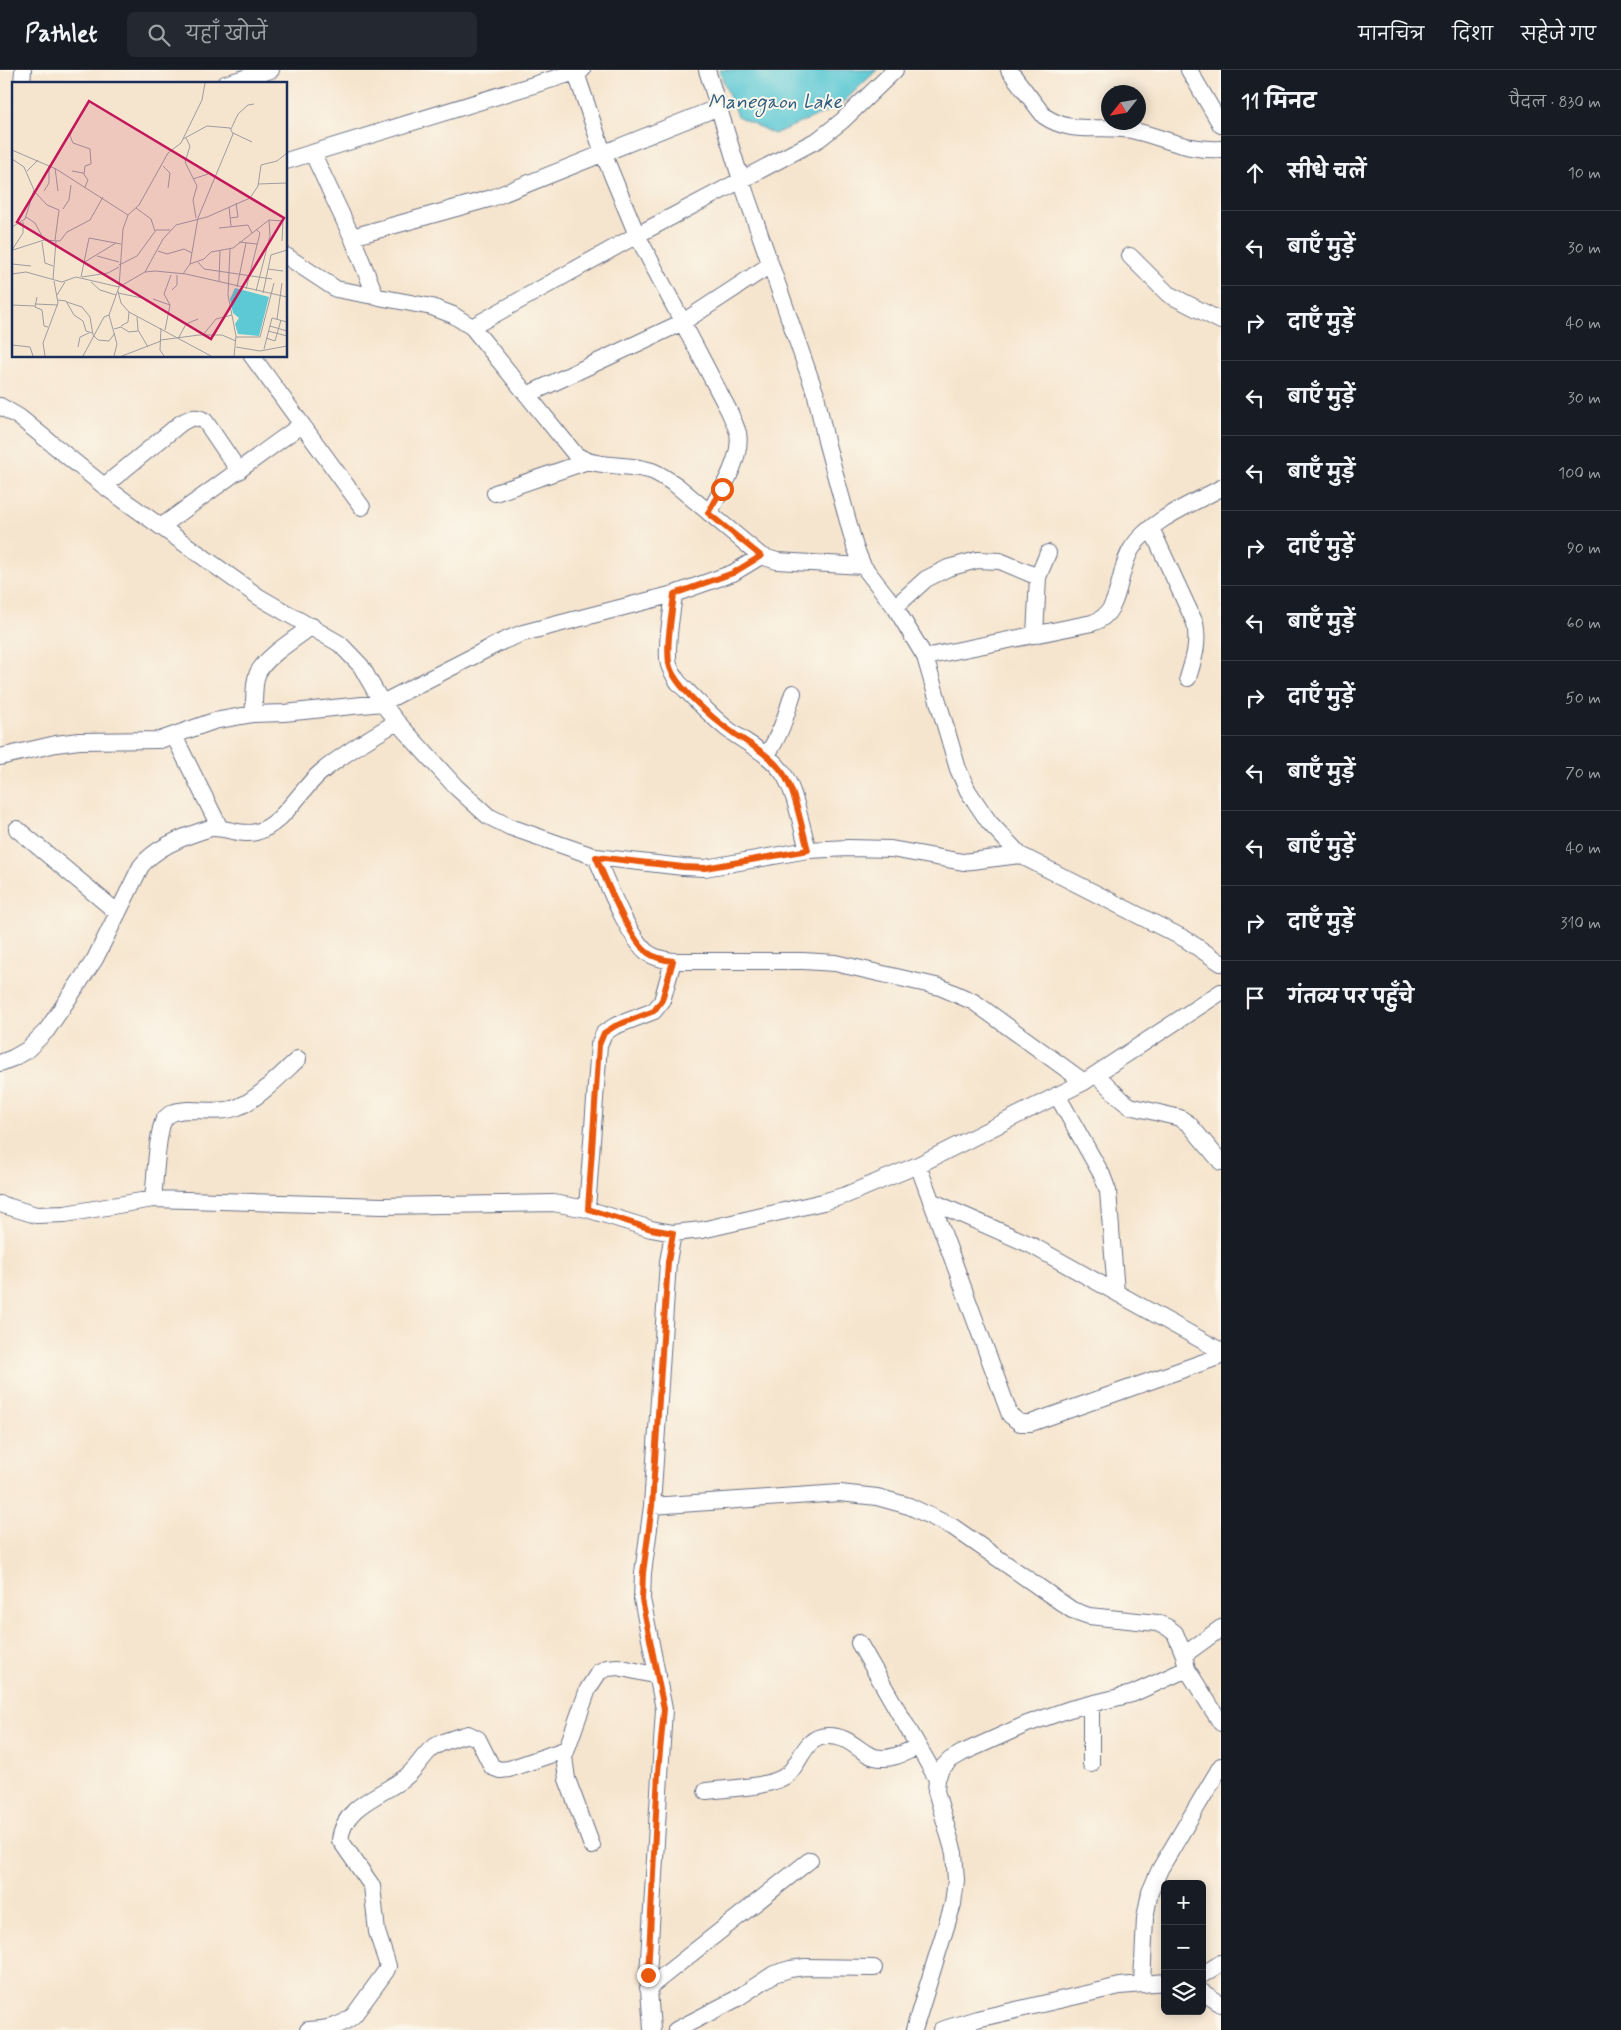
<!DOCTYPE html>
<html lang="hi">
<meta charset="utf-8">
<style>
:root{--surface:#171b24;--page:#242831;--text:#f1f3f6;--muted:#9ea1a6;--line:#363941}
body{margin:0;font-family:Mynerve,"Playpen Sans Deva",sans-serif;background:var(--page);color:var(--text)}
.controls{position:absolute;right:15px;bottom:15px;display:grid;overflow:hidden;border-radius:8px;box-shadow:0 2px 12px #0003}
.controls button{width:45px;height:45px;display:grid;place-items:center;padding:0;border:0;border-bottom:1px solid var(--line);background:var(--surface);color:var(--text);font:25px sans-serif}
.compass{position:absolute;left:1101px;top:15px;width:45px;height:45px;border-radius:50%;background:var(--surface);box-shadow:0 2px 12px #0003;rotate:239deg}
.stop{position:absolute;width:15px;height:15px;margin:-11px;border:4px solid #ea580c;border-radius:50%;background:#fff}
.stop.end{background:#ea580c;border-color:#fff;box-shadow:0 1px 5px #0008}
.list{margin:0;padding:0;list-style:none}
h2{display:flex;justify-content:space-between;align-items:center;height:65px;margin:0;padding:0 20px;font-size:21px}
h2 small{font-size:16px;font-weight:400;color:var(--muted)}
.list li{display:grid;grid-template-columns:32px 1fr auto;gap:15px;align-items:center;box-sizing:border-box;height:75px;padding:0 20px;border-top:1px solid var(--line)}
.list b{display:block;font-size:19px;white-space:nowrap}
.list em{font-size:16px;font-style:normal;color:var(--muted)}
.icon{flex:none;width:28px;height:28px;fill:none;stroke:currentColor;stroke-width:2;stroke-linecap:round;stroke-linejoin:round}
.map{position:relative;flex:none;width:1221px;height:1960px;overflow:hidden}
header{display:flex;align-items:center;gap:30px;box-sizing:border-box;height:70px;padding:0 25px;background:var(--surface);border-bottom:1px solid var(--line)}
header strong{font-size:24px}
nav{display:flex;gap:28px;margin-inline-start:auto;font-size:18px}
.search{width:350px;height:45px;background:var(--page);display:flex;align-items:center;gap:12px;box-sizing:border-box;padding:0 18px;border-radius:8px;color:var(--muted);font-size:19px}
main{display:flex}
aside{flex:1;background:var(--surface)}
.map>svg:first-child{display:block}
</style>
<header>
<strong>Pathlet</strong>
<div class="search"><svg class="icon" aria-label="search" viewBox="0 0 24 24"><circle cx="10" cy="10" r="6"/><path d="M15 15l6 6"/></svg>यहाँ खोजें</div>
<nav><a>मानचित्र</a><a>दिशा</a><a>सहेजे गए</a></nav>
</header>
<main>
<div class="map">
<svg width="1221" height="1960" viewBox="0 0 1221 1960">
<rect width="100%" height="100%" fill="#fbf7ec"/>
<filter id="ink" filterUnits="userSpaceOnUse"><feTurbulence type="fractalNoise" baseFrequency=".02" numOctaves="2"/><feDisplacementMap in="SourceGraphic" scale="10" xChannelSelector="R" yChannelSelector="G"/><feConvolveMatrix kernelMatrix="1 2 1 2 8 2 1 2 1" color-interpolation-filters="sRGB"/></filter>
<filter id="wash" filterUnits="userSpaceOnUse"><feTurbulence type="fractalNoise" baseFrequency=".0096" numOctaves="4" result="noise"/><feDisplacementMap in="SourceGraphic" scale="20" xChannelSelector="R" yChannelSelector="G"/><feGaussianBlur stdDeviation="1.12" result="paint"/><feColorMatrix in="noise" values="0 0 0 0 0 0 0 0 0 0 0 0 0 0 0 0 0 1.4 0 .05"/><feComposite in="paint" operator="in"/></filter>
<g filter="url(#wash)">
<rect width="100%" height="100%" fill="#f6e5ce"/>
<!-- water -->
<path fill="#5dc9d4" stroke="#3c7c99" d="M719,0H877L838,37L774,64L737,46Z"/>
</g>
<g filter="url(#ink)">
<g fill="none" stroke-linecap="round" stroke-linejoin="round">
<!-- minor casing -->
<g stroke="#686f85" stroke-width="18">
<path id="minor" d="M575,0L603,83L637,165L729,341C732,348 736,356 738,363C743,387 720,423 709,443
M707,0L741,110L816,325L826,371L855,477L863,496L895,537L925,587L958,699L968,721L989,752L1020,785L1185,869L1221,893
M1009,0L1044,46C1073,66 1101,54 1131,60C1164,67 1184,81 1221,79
M1189,0L1221,55
M22,14L23,0
M225,14L271,0
M313,84L352,167L376,227
M286,91L582,0
M352,167L492,128L719,37
M286,186L336,219L432,237L453,245L472,257L575,384C596,400 627,392 652,401C660,404 668,410 676,415L761,486L777,491L863,496
M1130,186L1168,224L1221,251
M472,257L637,165L819,69L842,51L895,0
M252,286L362,437
M527,325L683,252L770,195
M0,336L19,347L104,416L259,527L340,574L361,596L382,633L397,652L456,717L488,746L510,757L596,787L683,797L705,798L808,780L849,778L891,779L963,792L1020,785
M104,416L181,353C190,348 195,345 205,351L239,401
M495,423L588,391
M162,456L301,355
M1151,458L1195,553C1199,574 1194,588 1188,608
M674,524C672,543 665,578 669,595C671,601 675,607 678,612C694,628 709,644 726,658C745,673 768,682 783,703C795,720 802,759 808,780
M895,537L926,509L948,498L977,490L1000,491L1038,507
M1035,565L1038,507L1048,483
M925,587L1092,553C1123,544 1116,502 1132,478C1150,450 1192,434 1221,418
M253,644C255,632 253,617 257,605C263,588 298,567 312,556
M174,666L220,758
M766,686C780,666 786,646 793,623
M0,687L56,674L79,671L160,670L214,651L253,644L284,643L382,633L503,571L523,563L674,524L733,503L761,486
M17,759L118,843
M596,787C606,810 629,869 648,883C655,888 665,890 673,891H803L835,893L940,917L974,932L1084,1012
M0,993L13,988L27,980L47,960L95,889L141,796C157,776 187,765 211,758C226,757 241,766 256,762C282,756 301,719 320,703C343,684 371,667 397,652
M1096,1004L1122,1030L1130,1036L1180,1048L1189,1054L1221,1092
M1057,1025L1102,1105L1108,1121L1116,1222
M918,1095L1010,1345L1020,1353H1031L1221,1286
M153,1129C155,1113 157,1061 164,1050C170,1041 179,1041 188,1040C205,1040 223,1043 238,1037C257,1030 283,1003 298,989
M931,1131L1031,1175L1221,1281
M0,1134L36,1145L65,1144L153,1129L382,1136L553,1133L587,1139L651,1159L673,1163L702,1160L823,1132L846,1125L918,1095L1084,1012L1221,922
M587,1139L599,975L604,963L615,956L654,941L662,931L673,891
M652,1436L840,1423L877,1427L909,1436L953,1457L1072,1540L1089,1546L1157,1553L1167,1557L1175,1563L1184,1585L1187,1599L1221,1653
M859,1573L937,1709
M1184,1585L1221,1558
M1091,1694V1634
M706,1721C727,1718 772,1718 788,1704C802,1691 804,1667 827,1666C853,1665 861,1688 882,1688C894,1689 907,1681 918,1677
M592,1776L567,1709L564,1687L588,1619L599,1602L607,1598L618,1597L658,1606
M1202,1905L1221,1893
M1142,1913L1145,1848L1150,1822L1160,1799L1221,1696
M648,1918L810,1790
M1202,1922L1221,1934
M308,1960C326,1959 341,1957 354,1945L386,1901L388,1896L377,1862L372,1816L340,1770C344,1735 379,1727 403,1709C414,1702 420,1690 429,1681C438,1672 455,1668 468,1664L478,1669L492,1697L500,1700L509,1699L567,1679
M652,1960L648,1905L664,1639L642,1529L643,1503L652,1436L668,1192L673,1163
M676,1960L736,1929L774,1904L790,1899L805,1897L874,1898
M914,1960L953,1834L956,1810L954,1783L936,1721L937,1709L941,1699L950,1690L962,1683L1027,1654L1070,1639L1132,1624L1187,1599
M941,1960L977,1949L1120,1916L1165,1912"/>
</g>
<!-- minor -->
<use href="#minor" stroke="#fff" stroke-width="16"/>
</g>
</g>
<g fill="none" stroke-linecap="round" stroke-linejoin="round" filter="url(#ink)">
<!-- route -->
<path stroke="#ea580c" stroke-width="6" d="M648,1905L658,1702L664,1639L642,1530L643,1503L652,1436L668,1192L673,1163L651,1159L588,1139L599,975L604,963L615,956L654,941L662,930L673,891C665,890 655,888 648,883C629,869 606,810 596,787L683,797L705,798L808,780C802,759 795,720 783,703C771,686 753,676 736,665C717,652 672,615 669,593C666,571 672,546 674,524L733,503L761,486L708,443L722,419"/>
</g>
<g text-anchor="middle" stroke-width="4" stroke-linejoin="round" paint-order="stroke">
<!-- water labels -->
<g font-size="20" font-style="italic" fill="#2f5d81" stroke="#fbf7ec">
<text x="775" y="38">Manegaon Lake</text>
</g>
</g>
<!-- overview -->
<g transform="translate(12 12)">
<rect width="275" height="275" fill="#f6e5ce"/>
<path d="M223,206L257,215L247,254L226,252L223,242L227,236L221,231L218,217Z" fill="#5dc9d4"/>
<path fill="none" stroke="#9e9ca1" stroke-width="1" d="M219,47L226,32L236,23L242,22M60,48L58,54L61,61L78,67L79,82L73,84L72,92M221,51L240,60M174,56L178,64L173,80L185,104L181,118L184,136M171,57L195,44L218,46L221,52L186,136L178,182M0,68L44,87L116,133M0,77L12,85L22,108L13,137L0,145M151,84L158,91L156,106M43,86L46,109M15,89L26,78M60,89L71,91L76,98L73,105M181,97L196,92M246,102L275,101M22,109L35,123L47,128L43,158M32,109L37,101V83M217,125L219,144M124,126L139,137L143,149M51,127L57,118L59,103M14,135L23,141L32,158M218,136L226,135L224,121M207,146L236,143L240,151M30,160L33,181L41,184M227,160L245,162M218,167L216,213L224,254L222,274M0,168L11,151V140M1,168L32,158L48,159L55,150L78,138L91,115M146,169L155,172L172,167L180,171M85,174L107,180M186,180L192,187L260,197M71,181L104,161M0,182L19,184M107,183L125,174L144,148H158M256,187L271,189M133,190L151,157L164,143L195,135L238,116L246,104L249,83L265,79L275,71M0,192L14,190L50,200L64,195L107,205L133,190L143,189L174,192L275,215M171,192L178,182L192,177L199,170L221,166L257,138L271,139L270,159M69,195L77,156L109,162M70,195L96,191L107,185M41,197L44,159M79,200L88,208L104,213M207,200L208,169M225,205L234,161M234,207L248,151L244,147M160,208L165,203V193M106,209L109,221L117,230L199,274M244,209L258,154L257,138M106,211L130,216M251,211L259,173L275,168M45,213L53,200M25,215L23,225L30,228L32,244L36,245M141,217L158,223M46,218L54,219L62,233L71,239L74,249L80,251M55,220L70,225L78,235L81,253L86,258L97,259L103,251M23,222L46,223M0,223L23,224M125,235L126,248L136,265M265,237L270,201M109,244L116,240L117,230M258,244L275,249M149,246L148,268L152,274M102,247L109,245L117,250L126,249M153,248L158,223L152,212L159,193M256,249L275,254M191,253L204,237L220,233M167,255L174,242L186,237M224,255H248L262,201M254,256L263,259L269,238M149,258L187,253H210L224,259M0,263L18,265L21,274M66,265L68,255L77,251M224,265L248,269L275,264M252,267L260,236L275,240M33,274L31,261L46,221L42,199M71,274L92,235L97,233M102,274L105,262L97,233L107,205L111,147L116,133L127,123L156,71L169,61L190,18L193,1M110,274L149,259"/>
<path fill="#c2185b" fill-opacity="0.15" stroke="#c2185b" stroke-width="2.5" d="M77,19L272,136L199,257L5,140Z"/>
<rect width="275" height="275" fill="none" stroke="#1b2f5e" stroke-width="2.5"/>
</g>
</svg>
<div class="controls">
<button>+</button>
<button>−</button>
<button><svg class="icon" aria-label="layers" viewBox="0 0 24 24"><path d="M12 4l9 5-9 5-9-5zM3 14l9 5 9-5"/></svg></button>
</div>
<svg class="compass" viewBox="-18 -18 36 36"><path d="M0-13l5 13h-10z" fill="#e53935"/><path d="M0 13l5-13h-10z" fill="#9ea1a6"/></svg>
<div class="stop" style="left:722px;top:419px"></div>
<div class="stop end" style="left:648px;top:1905px"></div>
</div>
<aside>
<h2>11 मिनट<small>पैदल · 830 m</small></h2>
<ul class="list">
<li><svg class="icon" aria-label="ahead" viewBox="0 0 24 24"><path d="M12 20V5M6 11l6-6 6 6"/></svg><div><b>सीधे चलें</b></div><em>10 m</em></li>
<li><svg class="icon" aria-label="left" viewBox="0 0 24 24"><path d="M17 20v-9H6M10 6l-5 5 5 5"/></svg><div><b>बाएँ मुड़ें</b></div><em>30 m</em></li>
<li><svg class="icon" aria-label="right" viewBox="0 0 24 24"><path d="M7 20v-9h11M14 6l5 5-5 5"/></svg><div><b>दाएँ मुड़ें</b></div><em>40 m</em></li>
<li><svg class="icon" aria-label="left" viewBox="0 0 24 24"><path d="M17 20v-9H6M10 6l-5 5 5 5"/></svg><div><b>बाएँ मुड़ें</b></div><em>30 m</em></li>
<li><svg class="icon" aria-label="left" viewBox="0 0 24 24"><path d="M17 20v-9H6M10 6l-5 5 5 5"/></svg><div><b>बाएँ मुड़ें</b></div><em>100 m</em></li>
<li><svg class="icon" aria-label="right" viewBox="0 0 24 24"><path d="M7 20v-9h11M14 6l5 5-5 5"/></svg><div><b>दाएँ मुड़ें</b></div><em>90 m</em></li>
<li><svg class="icon" aria-label="left" viewBox="0 0 24 24"><path d="M17 20v-9H6M10 6l-5 5 5 5"/></svg><div><b>बाएँ मुड़ें</b></div><em>60 m</em></li>
<li><svg class="icon" aria-label="right" viewBox="0 0 24 24"><path d="M7 20v-9h11M14 6l5 5-5 5"/></svg><div><b>दाएँ मुड़ें</b></div><em>50 m</em></li>
<li><svg class="icon" aria-label="left" viewBox="0 0 24 24"><path d="M17 20v-9H6M10 6l-5 5 5 5"/></svg><div><b>बाएँ मुड़ें</b></div><em>70 m</em></li>
<li><svg class="icon" aria-label="left" viewBox="0 0 24 24"><path d="M17 20v-9H6M10 6l-5 5 5 5"/></svg><div><b>बाएँ मुड़ें</b></div><em>40 m</em></li>
<li><svg class="icon" aria-label="right" viewBox="0 0 24 24"><path d="M7 20v-9h11M14 6l5 5-5 5"/></svg><div><b>दाएँ मुड़ें</b></div><em>310 m</em></li>
<li><svg class="icon" aria-label="arrive" viewBox="0 0 24 24"><path d="M6 21V4h12l-3 4 3 4H6"/></svg><div><b>गंतव्य पर पहुँचे</b></div></li>
</ul>
</aside>
</main>
